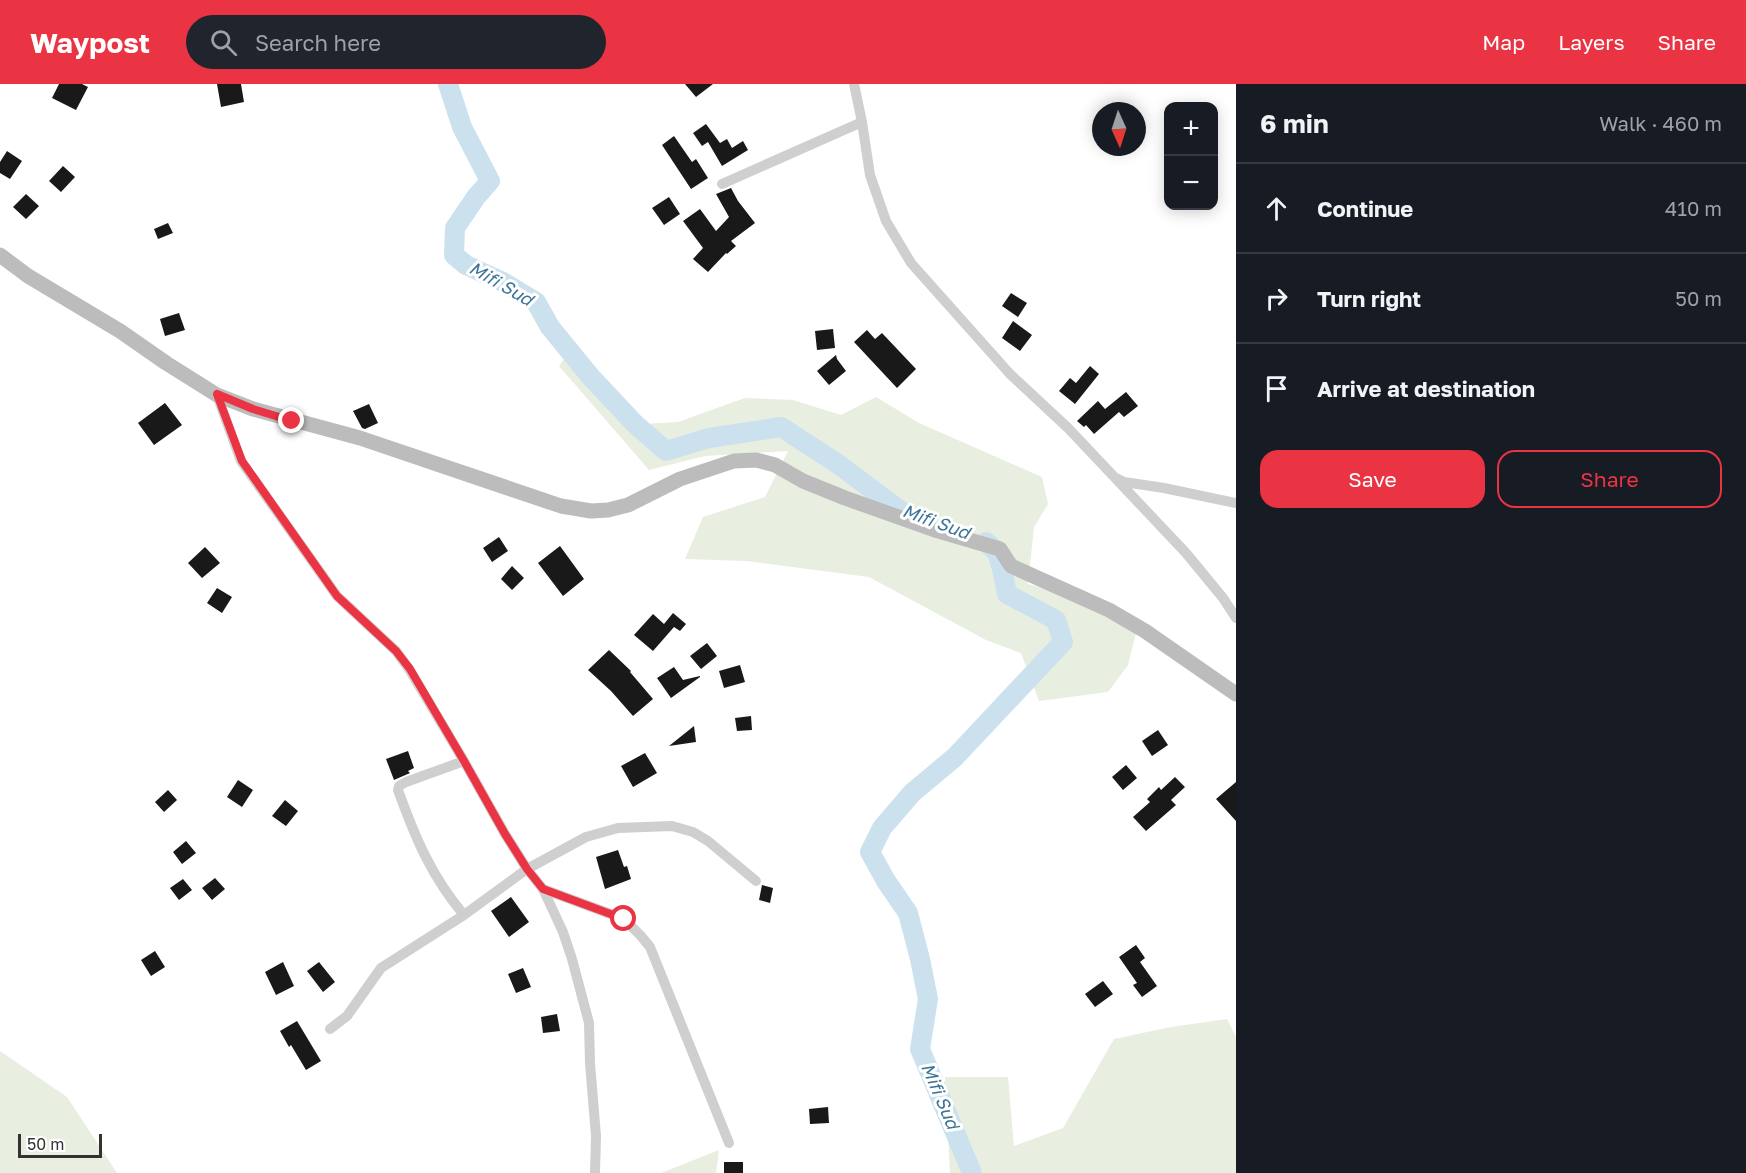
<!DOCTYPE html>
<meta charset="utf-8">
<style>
:root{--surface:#171b24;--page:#20242c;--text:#f1f3f6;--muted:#9ea1a6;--line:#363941;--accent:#ea3343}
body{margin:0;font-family:"Golos Text",sans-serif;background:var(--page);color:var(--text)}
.controls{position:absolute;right:18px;top:18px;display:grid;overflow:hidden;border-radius:12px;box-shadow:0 3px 15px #0003}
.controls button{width:54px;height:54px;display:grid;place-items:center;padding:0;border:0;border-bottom:2px solid var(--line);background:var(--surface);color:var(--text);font:30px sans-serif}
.compass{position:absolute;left:1092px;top:18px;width:54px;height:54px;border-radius:50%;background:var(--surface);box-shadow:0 3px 15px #0003;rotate:177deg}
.scale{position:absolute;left:18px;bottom:15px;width:84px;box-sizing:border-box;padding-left:6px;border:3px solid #323232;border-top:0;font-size:16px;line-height:21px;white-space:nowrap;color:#323232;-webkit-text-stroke:4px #fff;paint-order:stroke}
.stop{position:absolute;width:18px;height:18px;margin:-14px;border:4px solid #ea3343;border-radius:50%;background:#fff}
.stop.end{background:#ea3343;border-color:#fff;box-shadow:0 2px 6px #0008}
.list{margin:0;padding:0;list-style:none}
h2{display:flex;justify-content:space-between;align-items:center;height:78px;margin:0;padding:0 24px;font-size:26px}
h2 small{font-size:20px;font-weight:400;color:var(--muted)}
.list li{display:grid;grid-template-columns:39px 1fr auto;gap:18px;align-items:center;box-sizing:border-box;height:90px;padding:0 24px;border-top:2px solid var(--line)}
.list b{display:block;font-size:22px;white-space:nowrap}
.list em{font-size:20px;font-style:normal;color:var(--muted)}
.actions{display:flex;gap:12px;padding:18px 24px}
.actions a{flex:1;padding:14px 0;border:2px solid var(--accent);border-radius:18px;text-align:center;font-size:21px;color:var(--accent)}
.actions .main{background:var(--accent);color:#fff}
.icon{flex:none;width:33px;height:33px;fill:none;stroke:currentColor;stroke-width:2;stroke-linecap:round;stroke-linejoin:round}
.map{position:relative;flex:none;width:1236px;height:1089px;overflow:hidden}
header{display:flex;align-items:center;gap:36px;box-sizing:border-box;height:84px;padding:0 30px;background:var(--accent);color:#fff}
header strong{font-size:28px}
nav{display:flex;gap:33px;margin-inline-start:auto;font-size:21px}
.search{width:420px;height:54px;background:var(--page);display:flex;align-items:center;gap:15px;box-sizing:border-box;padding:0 21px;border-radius:33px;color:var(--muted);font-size:22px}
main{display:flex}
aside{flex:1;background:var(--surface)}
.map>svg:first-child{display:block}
</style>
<header>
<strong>Waypost</strong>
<div class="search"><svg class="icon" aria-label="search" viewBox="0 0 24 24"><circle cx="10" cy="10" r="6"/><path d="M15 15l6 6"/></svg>Search here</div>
<nav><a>Map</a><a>Layers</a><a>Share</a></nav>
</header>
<main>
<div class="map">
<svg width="1236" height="1089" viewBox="0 0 1236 1089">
<rect width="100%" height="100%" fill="#fff"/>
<!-- green -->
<path fill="#e8eee0" d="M575,260L644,340L678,338L745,314L793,316L841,331L876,313L919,339L1042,393L1048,420L1034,443L1028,500L1084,516L1136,549L1128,581L1108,608L1039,617L1021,569L986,556L869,493L747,477L685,475L703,433L765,413L788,367L705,372L649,386L559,282Z
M1227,935L1236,953V1089H950L945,993H1008L1014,1062L1063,1044L1114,955L1171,943Z
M0,967L67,1013L117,1089H0Z
M719,1066L716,1089H661Z"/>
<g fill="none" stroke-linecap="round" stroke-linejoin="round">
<!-- river -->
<path stroke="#cce1ee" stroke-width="20" d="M448,0L462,43L490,97L476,113L455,144L454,171L466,181L503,198L536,218L550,243L590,292L635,340L666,367L709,354L781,343L838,380L902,428L922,435
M972,1089L920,965L928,915L920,875L908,829L886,797L870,768L882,744L912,709L955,673L1063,558L1056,536L1007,510L1002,485L997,468L986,458"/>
</g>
<!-- building -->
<path fill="#191919" d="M59,0H82L88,3L76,26L52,14Z
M217,0H241L244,18L221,23Z
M685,0H713L696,13Z
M706,40L720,59L727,55L732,64L743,57L748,66L722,82L708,58L702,62L693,49Z
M674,52L692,78L696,75L708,94L691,105L662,61Z
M7,67L22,77L10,95L0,89V78Z
M63,82L75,93L61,108L49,97Z
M731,104L738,117L755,139L731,157L736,162L727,170L726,169L708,188L693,175L703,164L683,137L700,125L716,147L729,133L716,110Z
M26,110L39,122L26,135L13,123Z
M669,113L680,130L664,141L652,124Z
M168,139L173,149L158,155L154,145Z
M1011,209L1027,219L1018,233L1002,222Z
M179,229L185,246L165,252L160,235Z
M1013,237L1032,251L1020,267L1002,254Z
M833,245L835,264L817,266L815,247Z
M867,246L875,255L882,249L916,285L897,304L854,258Z
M836,271L837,275L846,287L829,301L817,287Z
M1090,282L1099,290L1075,320L1059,307L1070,294L1076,299Z
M1126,308L1138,322L1124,333L1119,328L1094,350L1086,341L1084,343L1077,337L1098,317L1105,325Z
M165,319L182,341L154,361L138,339Z
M369,320L378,339L365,345L362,344L353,327Z
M499,453L508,467L492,478L483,464Z
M560,462L584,495L563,512L538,479Z
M205,463L220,479L202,494L188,479Z
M512,482L524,494L512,506L501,495Z
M217,504L232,513L222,529L207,519Z
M673,529L686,540L680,547L674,543L653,567L634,551L653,530L664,540Z
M707,559L717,572L701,585L690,572Z
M609,566L631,587L630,588L653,615L633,632L611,607L588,586Z
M740,581L745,598L724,604L719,587Z
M674,583L683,596L700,592V593L671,614L657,594Z
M751,632L752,646L737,647L735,634Z
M694,642L696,658L669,662Z
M1158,646L1168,661L1152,672L1142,657Z
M408,667L414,684L408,687L410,689L394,696L386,675Z
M645,669L657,689L633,703L621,682Z
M1126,681L1137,694L1123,706L1112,693Z
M1175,693L1185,703L1171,716L1176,721L1146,747L1133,733L1150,718L1147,715L1159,703L1161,706Z
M238,696L253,706L242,723L227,713Z
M1236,698V737L1216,715Z
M168,706L177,716L164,728L155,718Z
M285,716L298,727L286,742L272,732Z
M186,757L196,769L182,780L173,768Z
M618,766L624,783L627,782L631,795L605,805L596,773Z
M215,794L225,805L212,816L202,804Z
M183,795L192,806L179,816L170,804Z
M762,801L773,804L770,819L759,816Z
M511,813L529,838L509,853L491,827Z
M1136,861L1145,874L1140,878L1157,902L1142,913L1133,901L1137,899L1119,873Z
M155,867L165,883L151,892L141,876Z
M283,878L294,902L276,911L265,888Z
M319,878L335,898L323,908L307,887Z
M523,884L531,903L516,909L508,890Z
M1103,897L1113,910L1095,923L1085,910Z
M557,930L560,947L543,949L541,933Z
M297,937L321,977L306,986L291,961L289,963L280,947Z
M828,1023L829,1039L810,1040L809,1025Z
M724,1078H743V1089H724Z"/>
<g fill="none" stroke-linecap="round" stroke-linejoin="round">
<!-- street -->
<path stroke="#cfcfcf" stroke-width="10" d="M854,0L862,38L870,91L886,137L911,179L1010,290L1068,344L1186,469L1223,514L1236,534
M722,100L862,38
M217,311L241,377L337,512L396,567L409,585L464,677L505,750L527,785L543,805L563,848L572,875L589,939L590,979L596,1052L595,1089
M1116,394L1124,398L1164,404L1236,419
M543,805L624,835L641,852L650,863L729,1059
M464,831C431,792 415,753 398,706L399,702L406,698L464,677
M330,945L347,932L381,884L464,831L527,785L586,753L618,744L672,742L693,748L708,757L756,797"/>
<!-- secondary -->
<path stroke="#bcbcbc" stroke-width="15" d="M0,171L28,192L120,247L166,279L217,311L253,325L360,354L561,422L591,427L608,426L628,421L680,395L734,377L756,376L775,381L803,397L845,414L935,446L1000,465L1011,482L1109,526L1145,547L1236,610"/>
</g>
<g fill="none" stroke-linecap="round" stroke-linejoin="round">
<!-- route -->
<path stroke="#ea3343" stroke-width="8" d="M292,337L253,325L217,310L242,377L337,512L396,567L410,585L464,677L505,750L527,785L543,805L624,835"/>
</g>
<g text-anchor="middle" stroke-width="6" stroke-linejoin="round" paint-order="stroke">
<!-- water labels -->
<g font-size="18" font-style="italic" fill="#3c7597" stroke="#fff">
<text transform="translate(501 200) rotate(30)" y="6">Mifi Sud</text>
<text transform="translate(936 438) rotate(20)" y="6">Mifi Sud</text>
<text transform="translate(940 1012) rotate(67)" y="6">Mifi Sud</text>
</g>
</g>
</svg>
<div class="controls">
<button>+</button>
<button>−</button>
</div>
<svg class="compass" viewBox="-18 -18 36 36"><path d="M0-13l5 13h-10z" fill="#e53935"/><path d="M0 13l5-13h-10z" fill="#9ea1a6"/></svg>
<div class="scale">50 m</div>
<div class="stop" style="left:624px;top:835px"></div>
<div class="stop end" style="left:292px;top:337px"></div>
</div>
<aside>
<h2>6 min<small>Walk · 460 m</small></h2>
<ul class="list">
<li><svg class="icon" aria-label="ahead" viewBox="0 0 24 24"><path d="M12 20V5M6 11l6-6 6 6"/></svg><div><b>Continue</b></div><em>410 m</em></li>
<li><svg class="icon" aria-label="right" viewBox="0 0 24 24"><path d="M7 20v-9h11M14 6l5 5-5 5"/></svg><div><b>Turn right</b></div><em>50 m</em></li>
<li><svg class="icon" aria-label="arrive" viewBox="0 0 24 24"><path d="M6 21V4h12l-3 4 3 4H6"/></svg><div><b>Arrive at destination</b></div></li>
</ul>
<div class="actions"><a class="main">Save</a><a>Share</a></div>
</aside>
</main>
